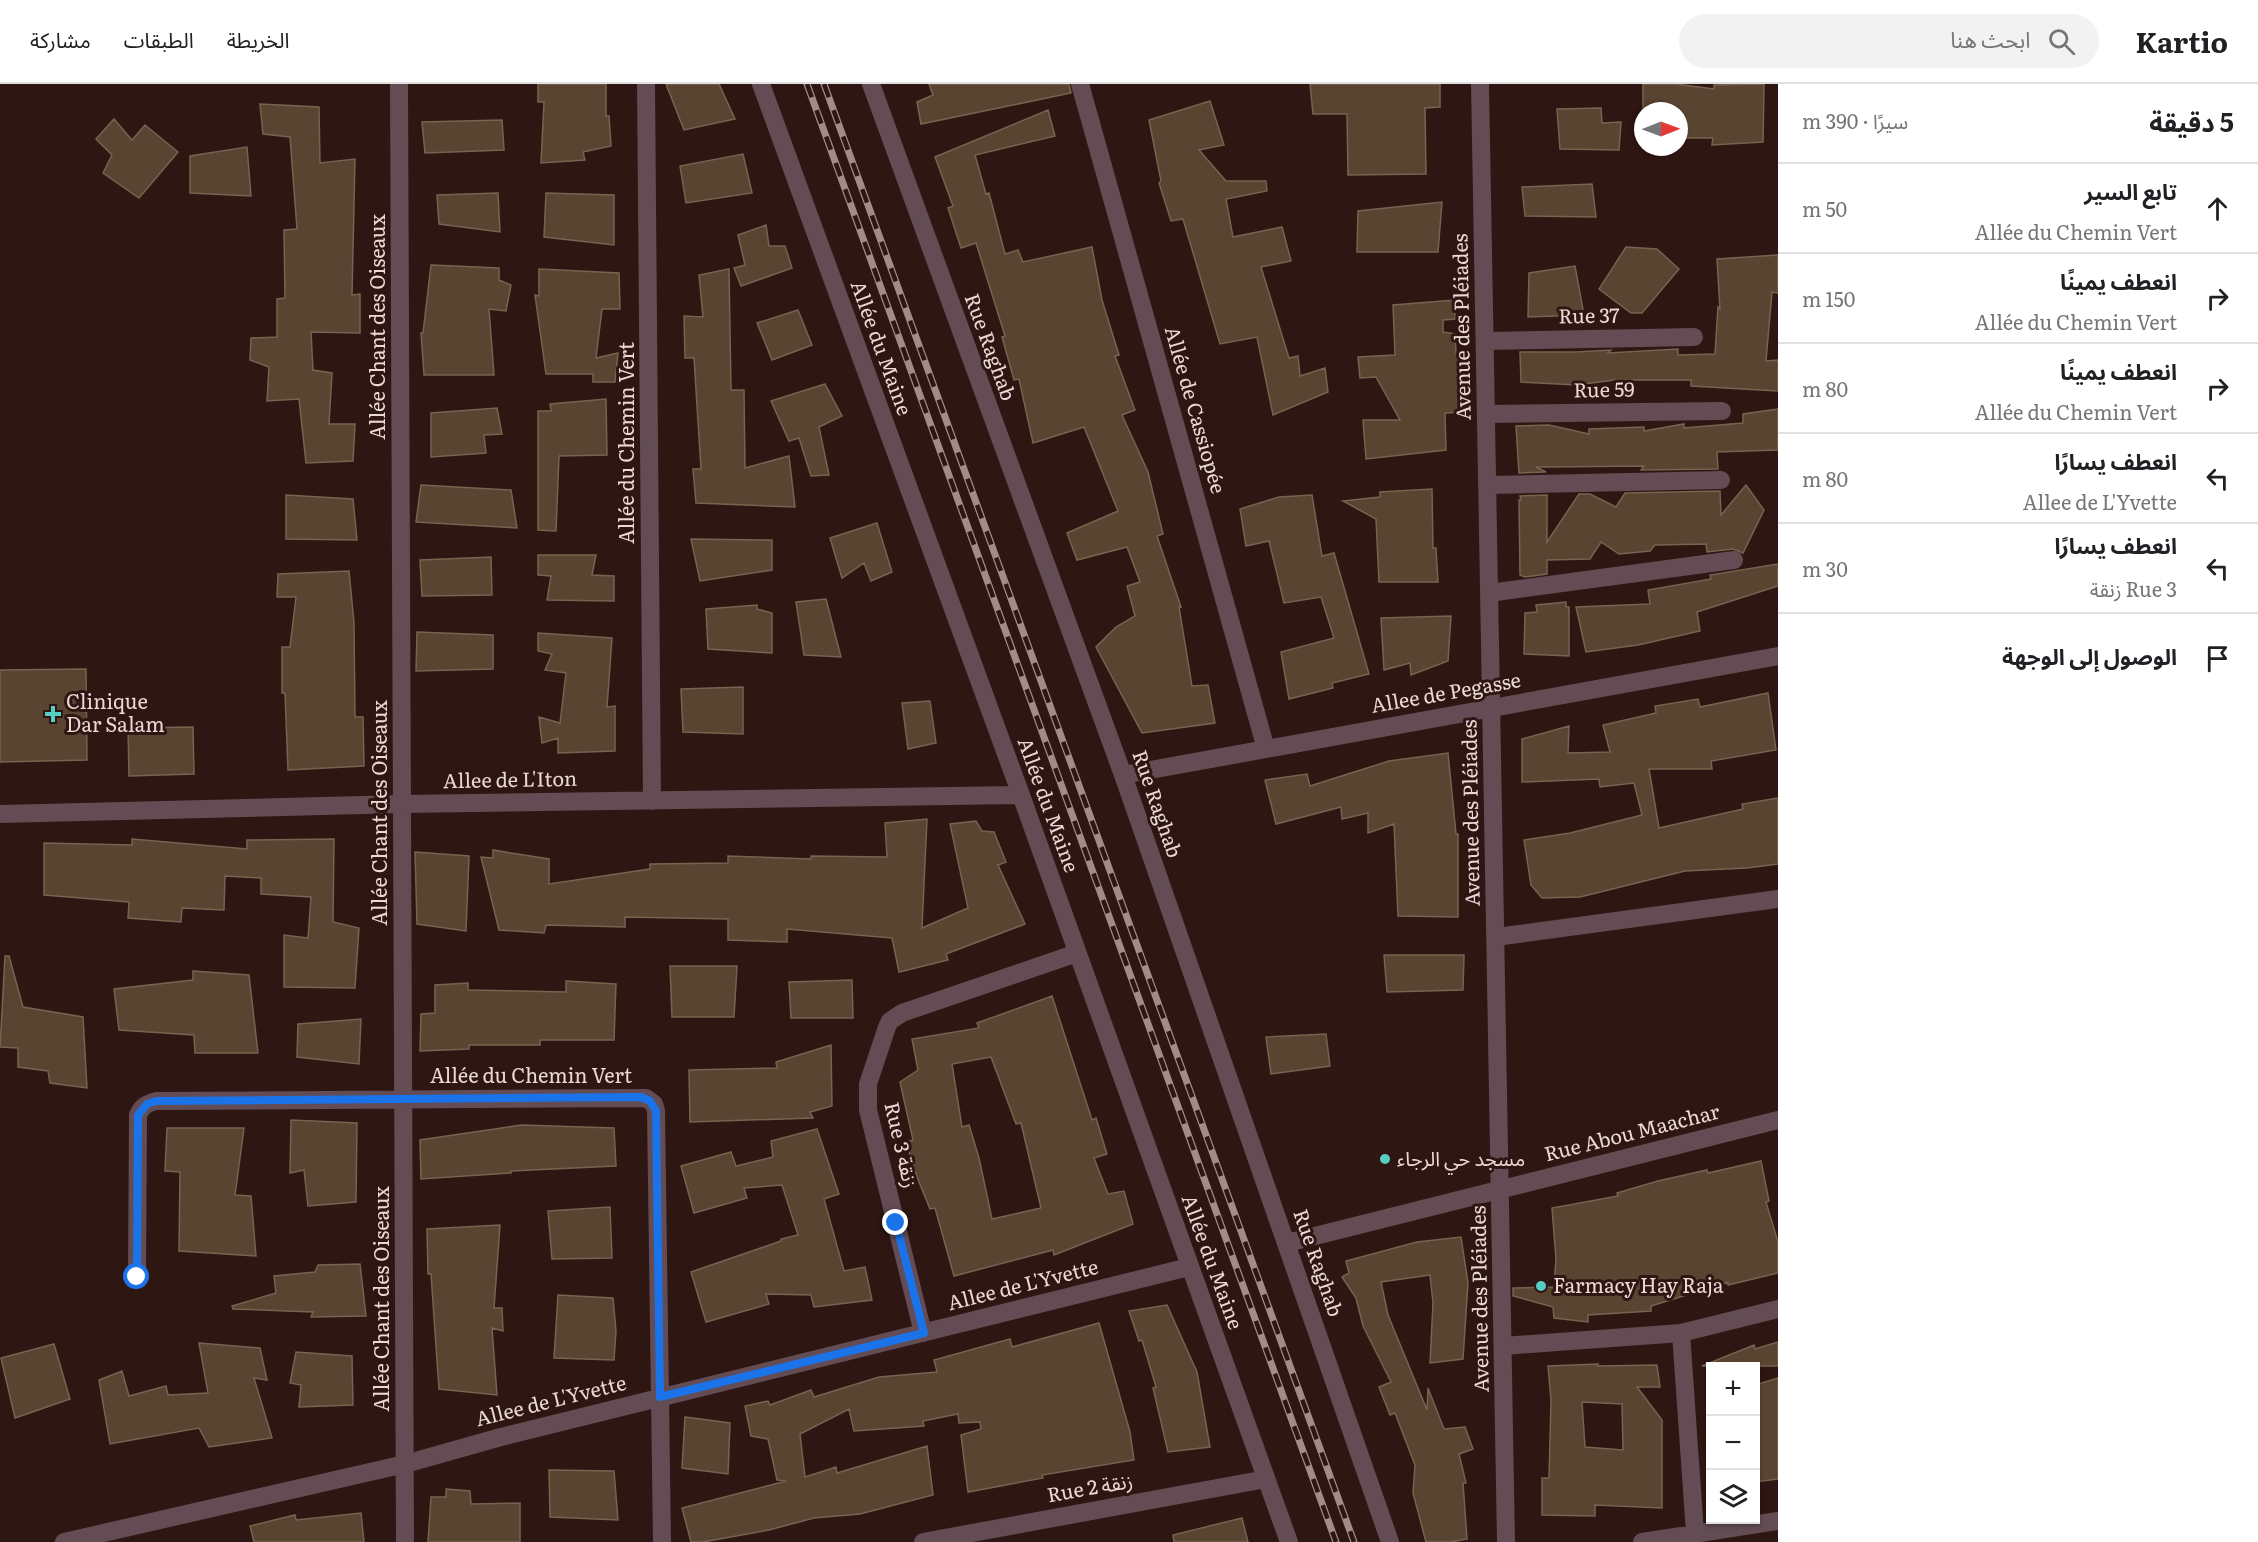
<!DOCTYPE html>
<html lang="ar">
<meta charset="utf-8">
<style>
:root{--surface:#fff;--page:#f2f2f2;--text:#202124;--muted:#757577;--line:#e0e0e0}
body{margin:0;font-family:Literata,"Noto Sans Arabic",serif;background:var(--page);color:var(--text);direction:rtl}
.controls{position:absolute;right:18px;bottom:18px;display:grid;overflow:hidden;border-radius:0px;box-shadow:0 2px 4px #0004}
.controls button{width:54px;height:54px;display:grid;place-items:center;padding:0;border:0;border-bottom:2px solid var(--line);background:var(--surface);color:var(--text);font:30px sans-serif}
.compass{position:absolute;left:1634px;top:18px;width:54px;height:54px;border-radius:50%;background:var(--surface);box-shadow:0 2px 4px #0004;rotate:89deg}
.stop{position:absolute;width:18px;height:18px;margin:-14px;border:4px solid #1a73e8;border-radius:50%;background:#fff}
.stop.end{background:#1a73e8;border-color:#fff;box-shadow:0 2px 6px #0008}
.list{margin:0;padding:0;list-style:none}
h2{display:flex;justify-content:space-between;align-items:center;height:78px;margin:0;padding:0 24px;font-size:26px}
h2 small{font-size:20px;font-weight:400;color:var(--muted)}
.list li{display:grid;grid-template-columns:39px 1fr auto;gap:18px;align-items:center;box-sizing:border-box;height:90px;padding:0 24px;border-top:2px solid var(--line)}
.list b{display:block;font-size:22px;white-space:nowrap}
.list p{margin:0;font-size:20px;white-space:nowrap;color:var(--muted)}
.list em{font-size:20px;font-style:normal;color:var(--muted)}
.icon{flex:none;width:33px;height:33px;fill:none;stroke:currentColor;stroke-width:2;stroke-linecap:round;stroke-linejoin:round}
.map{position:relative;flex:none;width:1778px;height:1458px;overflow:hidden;direction:ltr}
header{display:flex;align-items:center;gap:36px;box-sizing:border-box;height:84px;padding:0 30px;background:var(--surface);border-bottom:2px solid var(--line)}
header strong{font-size:28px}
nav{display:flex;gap:33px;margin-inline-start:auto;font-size:21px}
.search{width:420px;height:54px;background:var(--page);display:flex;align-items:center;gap:15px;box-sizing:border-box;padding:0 21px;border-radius:33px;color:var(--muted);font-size:22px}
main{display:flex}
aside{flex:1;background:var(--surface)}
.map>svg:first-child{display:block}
</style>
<header>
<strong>Kartio</strong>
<div class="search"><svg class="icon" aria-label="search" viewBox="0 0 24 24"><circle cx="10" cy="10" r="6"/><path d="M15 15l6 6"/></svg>ابحث هنا</div>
<nav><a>الخريطة</a><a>الطبقات</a><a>مشاركة</a></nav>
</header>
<main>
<aside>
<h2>5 دقيقة<small>سيرًا · 390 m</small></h2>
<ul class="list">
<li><svg class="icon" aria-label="ahead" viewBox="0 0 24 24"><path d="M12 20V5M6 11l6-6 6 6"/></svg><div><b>تابع السير</b><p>Allée du Chemin Vert</p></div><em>50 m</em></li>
<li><svg class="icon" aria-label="right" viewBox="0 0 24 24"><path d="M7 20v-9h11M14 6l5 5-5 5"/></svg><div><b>انعطف يمينًا</b><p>Allée du Chemin Vert</p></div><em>150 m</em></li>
<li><svg class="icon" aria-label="right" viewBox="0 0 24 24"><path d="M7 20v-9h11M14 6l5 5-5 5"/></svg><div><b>انعطف يمينًا</b><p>Allée du Chemin Vert</p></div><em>80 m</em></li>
<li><svg class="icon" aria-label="left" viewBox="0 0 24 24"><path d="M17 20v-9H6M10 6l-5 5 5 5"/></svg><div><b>انعطف يسارًا</b><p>Allee de L'Yvette</p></div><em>80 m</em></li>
<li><svg class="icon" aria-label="left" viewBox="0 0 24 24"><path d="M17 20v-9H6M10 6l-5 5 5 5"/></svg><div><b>انعطف يسارًا</b><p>Rue 3 زنقة</p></div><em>30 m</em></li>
<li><svg class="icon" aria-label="arrive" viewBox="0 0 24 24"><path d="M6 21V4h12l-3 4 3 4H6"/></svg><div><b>الوصول إلى الوجهة</b></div></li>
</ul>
</aside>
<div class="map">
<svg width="1778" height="1458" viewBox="0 0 1778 1458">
<rect width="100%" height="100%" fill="#2e1612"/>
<!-- building -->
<path fill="#594331" stroke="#796250" stroke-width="1.5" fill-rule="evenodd" d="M538,0H606V32H609L611,62L583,68L585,76L541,79L544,18H538Z
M666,0H719L735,35L684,46Z
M929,0H1069L1071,9L921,40L917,18L933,11Z
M1310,0H1440V23L1425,24L1426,90L1348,91L1347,30H1313Z
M1643,0H1676L1714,5V1L1764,0L1763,58L1712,61L1713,54H1679V27H1643Z
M1210,17L1224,61L1199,66L1226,97H1266L1267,107L1226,115L1233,153L1282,143L1291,177L1261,183L1289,274L1298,272L1300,292L1325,284L1328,308L1273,331L1257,253L1220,260L1183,135L1171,137L1159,99L1161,97L1149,36Z
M260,20L319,23L320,79L355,75L352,211L360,210V249L311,248L313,286L332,289L329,340H355L353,377L306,379L299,315L267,317L269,283L250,276L251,254L277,253V215L285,214L284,146L297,145L290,53L263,50Z
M1601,24L1602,39L1621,38L1619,66L1560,65L1557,25Z
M1048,26L1055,52L975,71L986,110L989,109L1005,170L1018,166L1023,178L1092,163L1102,216L1119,271L1115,272L1135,326L1122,331L1148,388L1163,450L1157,452L1181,523H1179L1192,602L1208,601L1215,639L1142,649L1096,563L1116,543L1135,532L1127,502L1140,498L1127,463L1077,476L1067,449L1118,427L1084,343L1033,359L1019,295L1014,296L1002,253L1005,252L976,159L961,164L948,124L953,122L935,73Z
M114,35L132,56L145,41L178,68L139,114L103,89L112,71L96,55Z
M502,36L504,66L425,69L422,38Z
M247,63L251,112L190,109V72Z
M743,70L752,109L686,119L680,82Z
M1592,100L1596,133L1525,132L1522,103Z
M498,109L500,148L439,140L437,111Z
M546,109L614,111V161L544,153Z
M1442,118L1438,168H1357L1358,127Z
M766,141L769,162H785L792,184L741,202L734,184L745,181L738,151Z
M1626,163L1657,165L1679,185L1642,229H1631L1599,205Z
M1778,171V209L1772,208L1766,277L1778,276V307L1691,302V296H1614L1577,301L1521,298L1520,268H1575L1611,266L1608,269L1678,265V271L1715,270L1718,223L1720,225L1717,175Z
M431,181L499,184V196L511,201L506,227L489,225L494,291H424L421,249H423Z
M1575,182L1584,231L1528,233L1529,189Z
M539,185L619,189L620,225H602L596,274L618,269L615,298H593V290H546L535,211L539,212Z
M729,185L731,306H744L745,384L789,372L795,423L696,419L693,385H701L694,274H685L684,232L703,233L699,191Z
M1455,216V235L1443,236V248L1455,250L1456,269H1463L1464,328L1445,329L1446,366L1366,375L1363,336H1400L1376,293L1360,294L1358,273L1395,271L1393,221Z
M798,226L812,261L772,276L757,239Z
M825,300L842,332L819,343L829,391L811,392L799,354L789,357L771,317Z
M606,315L607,371L559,372L556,447L538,446V327H551L550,320Z
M497,324L502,350L484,351L486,369L431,373V329Z
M1778,325V366L1717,368L1718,385L1641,386L1644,382L1547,383H1536L1546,388L1519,389L1516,342L1549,341L1589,350V345L1644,343V347L1684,340V344L1743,339V330Z
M421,401L511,406L517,444L416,438Z
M1746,401L1764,426L1743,469L1733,465L1707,468L1706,460L1655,461L1650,467L1619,470L1601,458L1590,475L1547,476V490L1525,493L1520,491L1519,416H1521L1520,412L1547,411V458L1579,410H1590L1616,423L1625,409L1720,407L1721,431Z
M1432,405L1433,464H1436L1438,498H1379L1376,435L1343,417L1380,413V408Z
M286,411L353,415L357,456L286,455Z
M1312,411L1322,472L1334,469L1369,590L1332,599L1333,604L1289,615L1281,568L1334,554L1321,513L1284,519L1269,457L1246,462L1240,425L1279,413Z
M877,439L892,488L871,497L864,479L842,494L830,454Z
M691,455L772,456V486L700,497Z
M538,471H596L592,491L614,492V517L547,516L551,492L538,491Z
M491,473L492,511L422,512L420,476Z
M1778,480V502L1697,528L1700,547L1638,561L1586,568L1576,523L1650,520L1648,506L1711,495L1710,491Z
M349,487L354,539L355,633H363L364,682L288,686L285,609H282V563H290L296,513H277L278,490Z
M826,515L841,573L804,571L796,518Z
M1566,518V523H1569V572L1524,570L1525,529L1537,528L1536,521Z
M757,521V525L772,529V569L708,565L706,525Z
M1451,532L1448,577L1411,591L1410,579L1384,586L1381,534Z
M417,548L493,551V585L416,587Z
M538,549L612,554L607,623L615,622V667L558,669V654L542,659L539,633L560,639L566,589L545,586L552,570L538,567Z
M86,585L87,676L0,678V586Z
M743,603V650L683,648L681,605Z
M1768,609L1776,666L1711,677L1712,685H1649L1659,744L1743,725L1742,720L1778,714V780L1747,784L1685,787L1580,813L1542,814L1531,801L1524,756L1570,749L1642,731L1634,699L1600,703L1599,695L1522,698V655L1569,642L1568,669L1610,668L1603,641L1656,629L1655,622L1698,615L1700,623Z
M930,617L936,659L908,665L902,619Z
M193,643L194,690L129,692L128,644Z
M1448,669L1456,750H1458V833L1398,832L1394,740L1368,749V729L1342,735L1341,723L1276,740L1265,696L1307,690L1310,702L1389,677Z
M927,735L922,844L968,824L950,740L976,737L982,747L994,748L1006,778L998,781L1025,840L946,870L948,876L899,888L892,854L787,845V858L728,856V835L625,833V843L546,841L544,849L499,846L481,773L493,774V766L549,775V800L650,785V780L728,779V772L811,775V772L887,773L885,739Z
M132,755L247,765V756L334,755L333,838L359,844L355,904L284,903V851L308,854L311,813L261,810V794L225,792L224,826L182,824L181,838L128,834L129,818L44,811V759L132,761Z
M415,768L469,772L466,847L417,840Z
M1384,871H1464L1463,906L1387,908Z
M5,872H9L23,923L83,933L87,1004L50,999L48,987L18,983V964L0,963Z
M670,882H737L734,933H672Z
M193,887L249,891L258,969H195L194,951L119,946L114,905L193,896Z
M852,896L853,934H791L789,898Z
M566,897L616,900L614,956H540V961H469V965L420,967L421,930L435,929V901L468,899V906L566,908Z
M1052,912L1092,1036L1096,1034L1107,1070L1094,1074L1108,1110L1124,1107L1133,1140L1054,1171L1053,1166L954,1192L935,1124L930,1125L917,1093L906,1058L913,1056L900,998L918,986L912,955L979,944L977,939ZM991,973L1016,1040L1021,1039L1041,1124L992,1135L979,1074L969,1041L962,1043L952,980Z
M361,935L359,980L297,973L298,940Z
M1326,950L1330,982L1271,990L1266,953Z
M831,961L832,1022L810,1028L813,1034L690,1038L689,986L777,984L776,978Z
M291,1036L357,1039L356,1118L308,1122L304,1086L290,1089Z
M521,1041L614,1044L616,1082L511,1087V1089L421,1095L420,1056Z
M167,1044H244L235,1111L251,1112L256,1172L179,1167L180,1088L165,1087Z
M817,1045L839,1110L824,1115L844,1187L865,1183L872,1216L814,1223L811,1211L766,1210L769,1220L706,1238L691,1188L781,1157V1155L798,1151L782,1101L744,1104L747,1114L694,1129L681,1082L731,1068L736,1082L773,1073L771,1057Z
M1761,1077L1769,1117L1766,1118L1778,1158V1189L1728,1201V1198L1651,1222V1227L1588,1231V1238L1554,1234L1553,1223L1513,1212V1204L1554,1203L1556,1175L1552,1124L1618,1112L1617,1109L1658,1097L1707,1086L1708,1089Z
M610,1123L612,1174L552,1175L548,1127Z
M500,1141L494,1224H502L503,1247L492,1244L497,1311L439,1305L431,1190H428L427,1145Z
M1461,1153L1468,1199L1463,1275L1430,1279L1433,1219L1430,1191L1381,1198L1388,1231L1427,1326L1428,1304L1444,1345L1465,1343L1473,1365L1459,1370L1466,1399H1463L1467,1455L1451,1458H1426L1413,1409L1415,1381L1395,1329L1390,1331L1379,1303L1391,1298L1363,1242L1356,1214L1342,1193L1349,1189L1346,1177L1417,1158Z
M360,1180L366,1232L311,1233L313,1228L233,1225L232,1222L276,1209L274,1192L315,1188L318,1181Z
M558,1211L613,1214L616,1247L614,1276L554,1274Z
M1167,1221L1197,1288L1210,1363L1168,1368L1153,1304L1156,1303L1142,1256L1139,1257L1129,1227Z
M1099,1239L1130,1348L1134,1376L1042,1391L1043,1394L968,1408L961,1351L981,1345L980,1338L959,1339L958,1330L923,1337L924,1342L854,1347L849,1325L800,1350L805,1393L836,1383L837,1389L927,1362L933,1411L860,1430L814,1434L769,1446L703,1458H691L682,1424L786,1397L777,1396L768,1355L751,1352L745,1322L768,1317L770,1321L811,1306L814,1313L879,1293L937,1288L934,1276L1010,1255L1012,1263Z
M1778,1258V1282H1702L1754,1261L1755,1265Z
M199,1259L260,1264L267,1296L254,1294L272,1354L209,1363L199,1344L110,1360L99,1296L122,1287L129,1312L166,1302L168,1311L208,1309Z
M54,1260L70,1315L15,1334L1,1274Z
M296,1268L352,1272L353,1321L299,1323L301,1301L290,1299Z
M1598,1280V1282L1657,1281L1660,1303H1637L1662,1336V1424L1595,1421V1432L1542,1431V1394H1549L1551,1316L1548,1282ZM1582,1318L1622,1320L1623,1366L1585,1363Z
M1778,1294V1395L1755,1398V1301Z
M685,1333L730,1339L728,1390L682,1384Z
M549,1386L614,1387L618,1436L550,1433Z
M446,1405L470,1407L471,1420L520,1419V1458H428L431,1413H446Z
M361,1429L364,1458H254L250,1442L295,1431L296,1436Z
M1242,1434L1248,1458H1174L1173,1451Z"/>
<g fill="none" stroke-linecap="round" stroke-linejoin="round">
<!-- street -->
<path stroke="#634c54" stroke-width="18" d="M399,0L405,1458
M646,0L652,717
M761,0L1021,711L1289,1458
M871,0L1123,691L1390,1458
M1080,0L1266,665
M1480,0L1506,1458
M1485,257L1694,253
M1486,330L1722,327
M1488,401L1721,396
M1489,509L1734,476
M1123,691L1778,572
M0,730L402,720L1021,711
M1496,853L1778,815
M1287,1159L1778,1036
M137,1193L138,1031C142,1022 146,1020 156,1017L646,1014L654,1020L656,1027L662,1458
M923,1249L868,1026V1000L887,943L890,937L902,929L1077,869
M1681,1249L1695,1449
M1503,1262L1681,1249L1778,1225
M64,1458L405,1380L501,1353L1189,1183
M923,1458L1266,1395
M1642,1458L1778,1437"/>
<!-- rail casing -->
<g stroke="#a08c88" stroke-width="7">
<path id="rail" d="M807,0L1336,1458
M824,0L1354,1458"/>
</g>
<!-- rail -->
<use href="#rail" stroke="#2e1612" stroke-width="4.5" stroke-dasharray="14" stroke-linecap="butt"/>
</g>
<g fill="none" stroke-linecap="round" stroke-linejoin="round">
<!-- route -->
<path stroke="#1a73e8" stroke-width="8" d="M137,1193L138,1031L147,1020L156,1017L641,1013L650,1017L656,1027L660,1313L924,1249L896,1139"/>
</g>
<!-- markers -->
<g fill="#56cec3" stroke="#2e1612" stroke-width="2">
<path d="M50 621h6v6h6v6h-6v6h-6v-6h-6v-6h6z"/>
<circle cx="1385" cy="1075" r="6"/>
<circle cx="1541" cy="1202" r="6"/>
</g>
<g text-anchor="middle" stroke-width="6" stroke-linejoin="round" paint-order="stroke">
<!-- street labels -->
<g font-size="20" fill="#ebd9d6" stroke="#2e1612">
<text transform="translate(1589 232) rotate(-1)" y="7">Rue 37</text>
<text transform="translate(378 243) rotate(-90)" y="7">Allée Chant des Oiseaux</text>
<text transform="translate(1462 243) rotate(-91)" y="7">Avenue des Pléiades</text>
<text transform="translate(990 263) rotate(70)" y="7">Rue Raghab</text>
<text transform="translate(881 264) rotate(70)" y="7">Allée du Maine</text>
<text transform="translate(1604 306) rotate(-1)" y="7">Rue 59</text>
<text transform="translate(1195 326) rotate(74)" y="7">Allée de Cassiopée</text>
<text transform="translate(627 359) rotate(-90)" y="7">Allée du Chemin Vert</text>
<text transform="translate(1446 609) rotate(-10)" y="7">Allee de Pegasse</text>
<text transform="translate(510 696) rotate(-1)" y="7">Allee de L'Iton</text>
<text transform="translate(1157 720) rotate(71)" y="7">Rue Raghab</text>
<text transform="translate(1048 721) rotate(70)" y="7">Allée du Maine</text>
<text transform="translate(380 729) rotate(-90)" y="7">Allée Chant des Oiseaux</text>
<text transform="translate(1471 729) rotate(-91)" y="7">Avenue des Pléiades</text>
<text x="531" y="999">Allée du Chemin Vert</text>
<text transform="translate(1632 1049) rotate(-14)" y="7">Rue Abou Maachar</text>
<text transform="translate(901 1061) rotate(77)" y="7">Rue 3 زنقة</text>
<text transform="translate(1212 1178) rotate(70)" y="7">Allée du Maine</text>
<text transform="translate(1318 1179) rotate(71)" y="7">Rue Raghab</text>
<text transform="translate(1023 1201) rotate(-14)" y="7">Allee de L'Yvette</text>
<text transform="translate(382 1215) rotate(-90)" y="7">Allée Chant des Oiseaux</text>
<text transform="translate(1480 1215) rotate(-91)" y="7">Avenue des Pléiades</text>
<text transform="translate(551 1317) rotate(-14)" y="7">Allee de L'Yvette</text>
<text transform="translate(1090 1404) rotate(-10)" y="7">Rue 2 زنقة</text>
</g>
<!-- poi labels -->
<g font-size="20" fill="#ebd9d6" stroke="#2e1612" text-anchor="start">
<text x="66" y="625">Clinique<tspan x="66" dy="23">Dar Salam</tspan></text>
<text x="1397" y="1082">مسجد حي الرجاء</text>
<text x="1553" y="1209">Farmacy Hay Raja</text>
</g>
</g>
</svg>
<div class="controls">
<button>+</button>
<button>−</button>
<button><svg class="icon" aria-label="layers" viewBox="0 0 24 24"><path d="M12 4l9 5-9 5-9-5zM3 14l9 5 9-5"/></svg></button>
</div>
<svg class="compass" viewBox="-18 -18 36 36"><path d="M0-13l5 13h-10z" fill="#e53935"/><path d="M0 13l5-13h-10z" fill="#757577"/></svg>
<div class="stop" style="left:137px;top:1193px"></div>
<div class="stop end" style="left:896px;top:1139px"></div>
</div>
</main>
